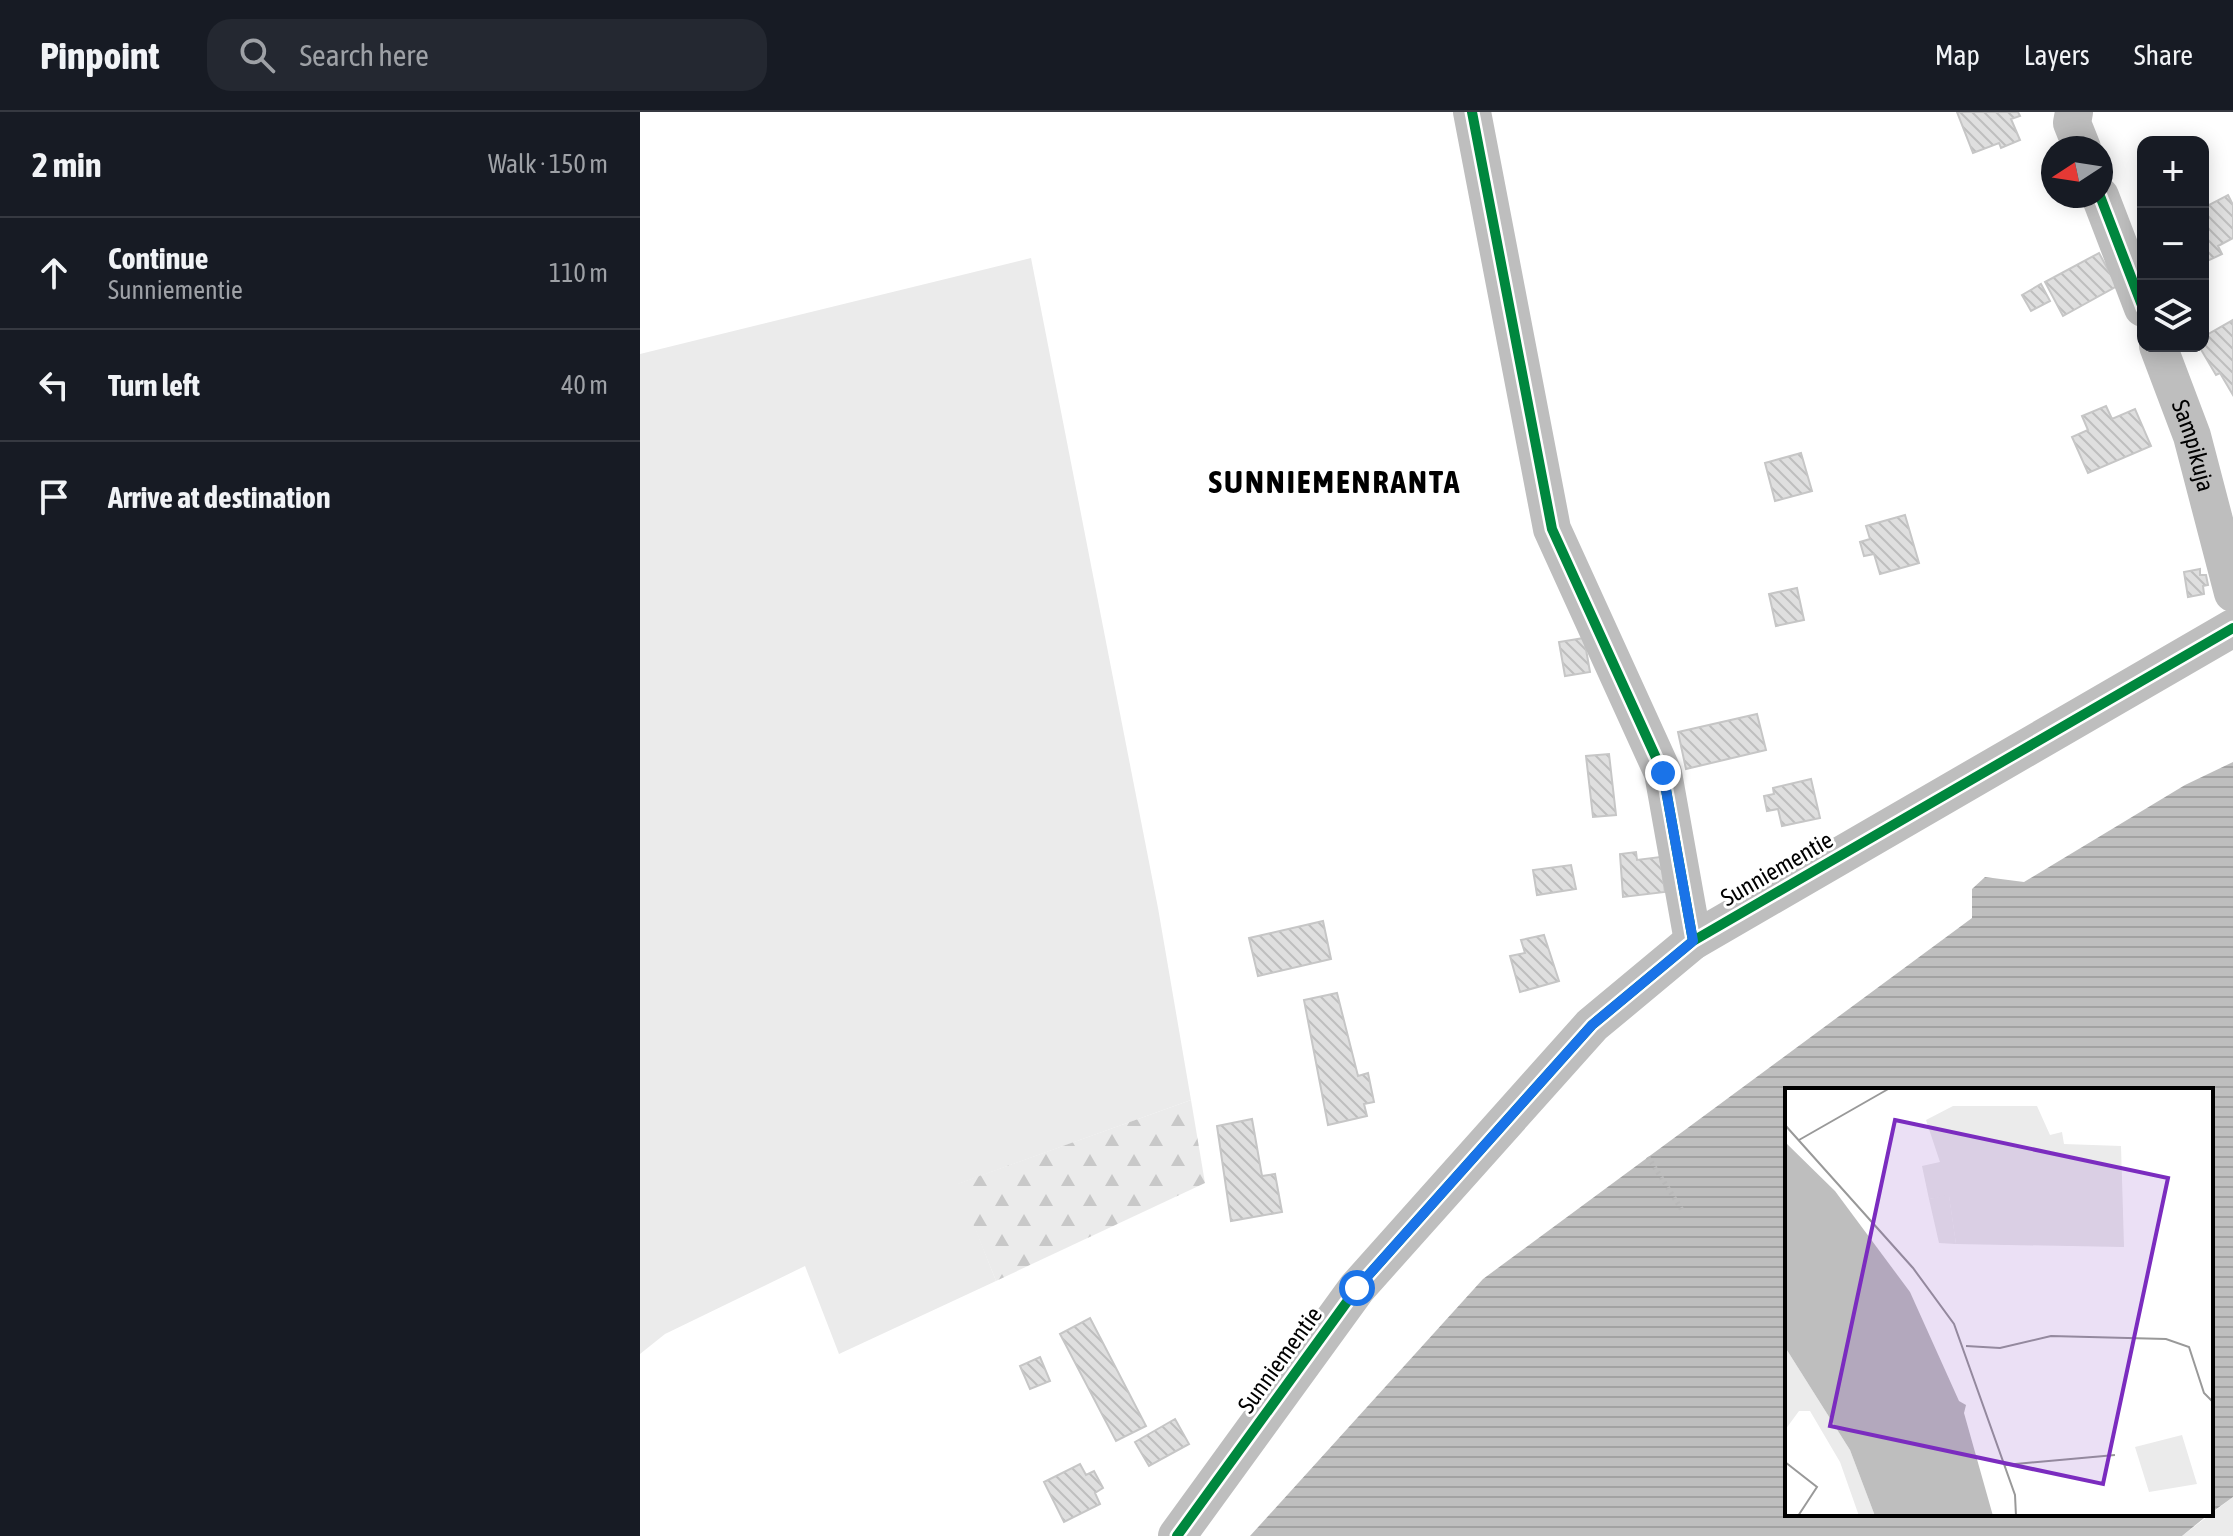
<!DOCTYPE html>
<meta charset="utf-8">
<style>
:root{--surface:#171b24;--page:#242831;--text:#f1f3f6;--muted:#9ea1a6;--line:#363941}
body{margin:0;font-family:"Asap Condensed",sans-serif;background:var(--page);color:var(--text)}
.controls{position:absolute;right:24px;top:24px;display:grid;overflow:hidden;border-radius:16px;box-shadow:0 4px 20px #0003}
.controls button{width:72px;height:72px;display:grid;place-items:center;padding:0;border:0;border-bottom:2px solid var(--line);background:var(--surface);color:var(--text);font:40px sans-serif}
.compass{position:absolute;left:1401px;top:24px;width:72px;height:72px;border-radius:50%;background:var(--surface);box-shadow:0 4px 20px #0003;rotate:258deg}
.stop{position:absolute;width:24px;height:24px;margin:-18px;border:6px solid #1a73e8;border-radius:50%;background:#fff}
.stop.end{background:#1a73e8;border-color:#fff;box-shadow:0 2px 8px #0008}
.list{margin:0;padding:0;list-style:none}
h2{display:flex;justify-content:space-between;align-items:center;height:104px;margin:0;padding:0 32px;font-size:34px}
h2 small{font-size:26px;font-weight:400;color:var(--muted)}
.list li{display:grid;grid-template-columns:52px 1fr auto;gap:24px;align-items:center;box-sizing:border-box;height:112px;padding:0 32px;border-top:2px solid var(--line)}
.list b{display:block;font-size:30px;white-space:nowrap}
.list p{margin:0;font-size:26px;white-space:nowrap;color:var(--muted)}
.list em{font-size:26px;font-style:normal;color:var(--muted)}
.icon{flex:none;width:44px;height:44px;fill:none;stroke:currentColor;stroke-width:2;stroke-linecap:round;stroke-linejoin:round}
.map{position:relative;flex:none;width:1593px;height:1424px;overflow:hidden}
header{display:flex;align-items:center;gap:48px;box-sizing:border-box;height:112px;padding:0 40px;background:var(--surface);border-bottom:2px solid var(--line)}
header strong{font-size:38px}
nav{display:flex;gap:44px;margin-inline-start:auto;font-size:28px}
.search{width:560px;height:72px;background:var(--page);display:flex;align-items:center;gap:20px;box-sizing:border-box;padding:0 28px;border-radius:24px;color:var(--muted);font-size:30px}
main{display:flex}
aside{flex:1;background:var(--surface)}
.map>svg:first-child{display:block}
</style>
<header>
<strong>Pinpoint</strong>
<div class="search"><svg class="icon" aria-label="search" viewBox="0 0 24 24"><circle cx="10" cy="10" r="6"/><path d="M15 15l6 6"/></svg>Search here</div>
<nav><a>Map</a><a>Layers</a><a>Share</a></nav>
</header>
<main>
<aside>
<h2>2 min<small>Walk · 150 m</small></h2>
<ul class="list">
<li><svg class="icon" aria-label="ahead" viewBox="0 0 24 24"><path d="M12 20V5M6 11l6-6 6 6"/></svg><div><b>Continue</b><p>Sunniementie</p></div><em>110 m</em></li>
<li><svg class="icon" aria-label="left" viewBox="0 0 24 24"><path d="M17 20v-9H6M10 6l-5 5 5 5"/></svg><div><b>Turn left</b></div><em>40 m</em></li>
<li><svg class="icon" aria-label="arrive" viewBox="0 0 24 24"><path d="M6 21V4h12l-3 4 3 4H6"/></svg><div><b>Arrive at destination</b></div></li>
</ul>
</aside>
<div class="map">
<svg width="1593" height="1424" viewBox="0 0 1593 1424">
<defs>
<pattern id="forest-firs" width="22" height="20" patternUnits="userSpaceOnUse" patternTransform="scale(2)"><rect width="22" height="20" fill="#ebebeb"/><path d="M5 1l3.5 6h-7zM16 11l3.5 6h-7z" fill="#c8c8c8"/></pattern>
<pattern id="water-rules" width="6" height="5" patternUnits="userSpaceOnUse" patternTransform="scale(2)"><rect width="6" height="5" fill="#bebebe"/><path d="M0 2.5h6" fill="none" stroke="#a2a2a2"/></pattern>
<pattern id="building-back-hatch" width="6" height="6" patternUnits="userSpaceOnUse" patternTransform="scale(2)"><rect width="6" height="6" fill="#dfdfdf"/><path d="M-1 5l2 2M0 0l6 6M5-1l2 2" fill="none" stroke="#bebebe"/></pattern>
</defs>
<rect width="100%" height="100%" fill="#fff"/>
<!-- green -->
<path fill="#ebebeb" d="M391,146L518,796L551,988L318,1072L356,1169L199,1242L165,1154L25,1222L0,1242V242Z
M1593,1385V1424H1542Z"/>
<!-- forest -->
<path fill="url(#forest-firs)" d="M551,988L565,1071L356,1169L317,1072Z"/>
<!-- water -->
<path fill="url(#water-rules)" d="M1593,650V1385L1571,1401V978H1147V1402H1569L1542,1424H610L843,1167L1332,806V777L1345,765L1384,770L1545,673Z"/>
<!-- building -->
<path fill="url(#building-back-hatch)" stroke="#c6c6c6" stroke-width="2" d="M1317,0H1378L1380,4L1371,7L1380,28L1361,36L1359,31L1333,41Z
M1588,83L1593,93V126L1578,134L1582,142L1563,151V96Z
M1459,141L1477,174L1423,204L1405,170Z
M1401,172L1410,189L1391,199L1382,183Z
M1593,208V283L1580,261L1576,263L1559,234H1563V225Z
M1466,294L1472,307L1495,297L1511,334L1448,361L1432,325L1448,318L1442,304Z
M1161,341L1172,379L1135,389L1125,351Z
M1265,403L1279,451L1240,462L1234,442L1224,444L1220,430L1230,427L1226,414Z
M1560,457V463H1566L1568,473L1563,474L1564,482L1548,485L1544,460Z
M1157,476L1164,508L1136,514L1129,482Z
M944,526L950,560L925,564L919,530Z
M1117,602L1126,638L1046,657L1038,620Z
M969,642L976,703L953,705L946,644Z
M1171,667L1180,706L1142,714L1138,697L1127,699L1124,684L1134,682L1133,676Z
M996,740L997,748L1020,745L1025,780L983,785L980,742Z
M931,753L936,777L897,783L893,758Z
M683,809L691,847L618,864L609,826Z
M904,823L919,869L880,880L870,844L885,841L881,828Z
M697,881L718,964L728,961L734,990L724,992L727,1004L688,1013L664,888Z
M612,1007L622,1064L635,1062L642,1100L591,1109L577,1014Z
M450,1206L506,1314L476,1329L420,1222Z
M400,1245L410,1269L390,1277L380,1254Z
M535,1307L549,1332L509,1354L495,1330Z
M440,1352L446,1363L454,1359L463,1376L455,1381L460,1392L424,1410L404,1370Z"/>
<g fill="none" stroke-linecap="round" stroke-linejoin="round">
<!-- path -->
<path stroke="#b9b9b9" stroke-width="5" stroke-dasharray="2 4" stroke-linecap="butt" d="M1008,1045L1042,1098"/>
<!-- minor -->
<g stroke="#bebebe" stroke-width="38">
<path d="M832,0L912,417L1023,661L1053,829"/>
<path d="M1434,0L1432,11L1442,36"/>
<path d="M1460,84L1503,196"/>
<path id="s1" d="M1518,234L1552,324L1593,481"/>
<path d="M537,1424L717,1176L952,913L1053,829L1593,516"/>
</g>
<!-- cycleway casing -->
<g stroke="#fff" stroke-width="15">
<path id="cycleway" d="M832,0L912,417L1023,661L1053,829
M1460,84L1503,196
M537,1424L717,1176L952,913L1053,829L1593,516"/>
</g>
<!-- cycleway -->
<use href="#cycleway" stroke="#00873e" stroke-width="10"/>
</g>
<g fill="none" stroke-linecap="round" stroke-linejoin="round">
<!-- route -->
<path stroke="#1a73e8" stroke-width="10" d="M717,1176L952,913L1053,829L1023,661"/>
</g>
<g text-anchor="middle" stroke-width="6" stroke-linejoin="round" paint-order="stroke">
<!-- street labels -->
<g font-size="24" fill="#000" stroke="#fff">
<text dy="8" stroke="none"><textPath href="#s1" startOffset="106">Sampikuja</textPath></text>
<text transform="translate(1137 757) rotate(-30)" y="8">Sunniementie</text>
<text transform="translate(640 1248) rotate(-54)" y="8">Sunniementie</text>
</g>
<!-- district labels -->
<g font-size="32" font-weight="bold" letter-spacing="2" fill="#000" stroke="#fff">
<text x="695" y="381">SUNNIEMENRANTA</text>
</g>
</g>
<!-- overview -->
<g transform="translate(1145 976)">
<rect width="428" height="428" fill="#fff"/>
<path d="M168,18H252L265,47L277,44L279,56L336,58L339,159L171,156L164,108L144,111L137,78L155,74L141,32ZM0,259L65,362L90,428H74L55,374L25,323H14L0,342Z" fill="#ebebeb"/>
<path d="M164,107L171,156L154,155L144,111ZM397,347L412,396L364,404L350,359Z" fill="#ebebeb"/>
<path d="M0,54L50,103L125,204L174,313L181,317L179,325L208,428H90L65,362L0,259Z" fill="#bebebe"/>
<path fill="none" stroke="#999" stroke-width="2" d="M0,37L128,180L169,236L230,407L231,428M14,52L105,0M181,258L215,260L266,248L381,251L404,259L419,305L428,314M0,374L32,399L13,428M220,377L330,367"/>
<path fill="#7b2cbf" fill-opacity="0.15" stroke="#7b2cbf" stroke-width="4" d="M110,32L383,90L318,396L45,338Z"/>
<rect width="428" height="428" fill="none" stroke="#000" stroke-width="4"/>
</g>
</svg>
<div class="controls">
<button>+</button>
<button>−</button>
<button><svg class="icon" aria-label="layers" viewBox="0 0 24 24"><path d="M12 4l9 5-9 5-9-5zM3 14l9 5 9-5"/></svg></button>
</div>
<svg class="compass" viewBox="-18 -18 36 36"><path d="M0-13l5 13h-10z" fill="#e53935"/><path d="M0 13l5-13h-10z" fill="#9ea1a6"/></svg>
<div class="stop" style="left:717px;top:1176px"></div>
<div class="stop end" style="left:1023px;top:661px"></div>
</div>
</main>
